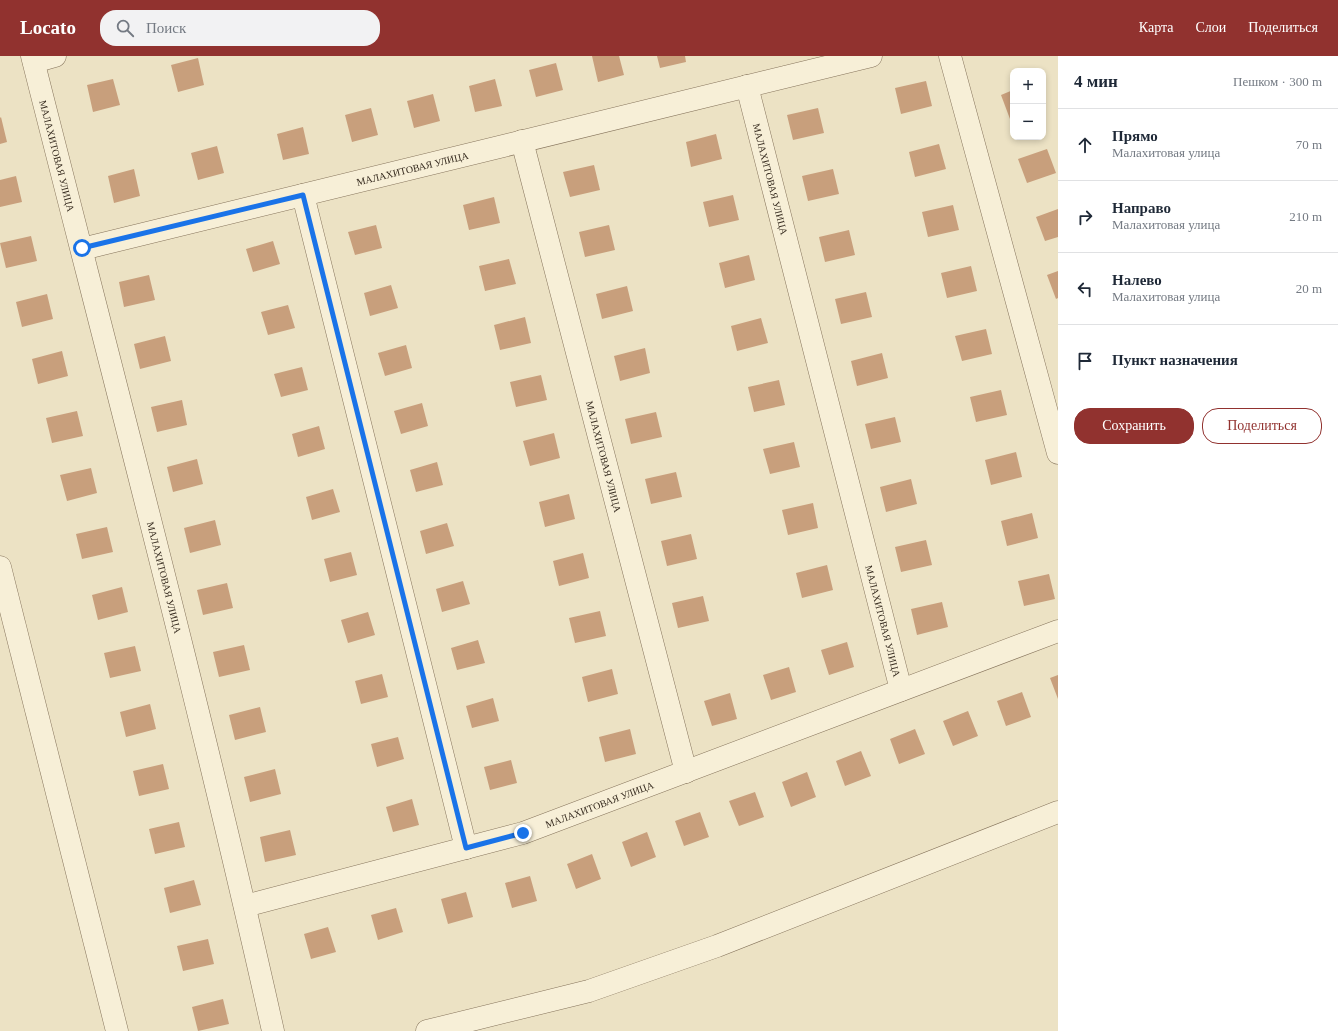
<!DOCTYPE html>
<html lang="ru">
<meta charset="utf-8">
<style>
:root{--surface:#fff;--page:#f2f2f3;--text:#1f2937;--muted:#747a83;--line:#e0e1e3;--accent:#91322f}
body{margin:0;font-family:Georgia,serif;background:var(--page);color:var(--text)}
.controls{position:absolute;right:12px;top:12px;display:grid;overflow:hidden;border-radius:8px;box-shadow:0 2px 6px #0003}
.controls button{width:36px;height:36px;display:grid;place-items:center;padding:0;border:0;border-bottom:1px solid var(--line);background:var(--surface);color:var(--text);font:20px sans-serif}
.stop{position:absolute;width:12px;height:12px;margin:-9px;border:3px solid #1a73e8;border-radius:50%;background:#fff}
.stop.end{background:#1a73e8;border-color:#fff;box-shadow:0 1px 4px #0008}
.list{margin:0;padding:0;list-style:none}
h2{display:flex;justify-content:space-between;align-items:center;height:52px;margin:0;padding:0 16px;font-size:17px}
h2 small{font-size:13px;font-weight:400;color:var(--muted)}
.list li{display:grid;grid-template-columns:26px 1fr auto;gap:12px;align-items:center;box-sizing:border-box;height:72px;padding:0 16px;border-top:1px solid var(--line)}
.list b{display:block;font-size:15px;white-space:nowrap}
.list p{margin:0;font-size:13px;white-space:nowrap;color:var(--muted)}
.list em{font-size:13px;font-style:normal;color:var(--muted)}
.actions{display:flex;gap:8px;padding:12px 16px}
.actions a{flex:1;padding:9px 0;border:1px solid var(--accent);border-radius:16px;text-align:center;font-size:14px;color:var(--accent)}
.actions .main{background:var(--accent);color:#fff}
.icon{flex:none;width:22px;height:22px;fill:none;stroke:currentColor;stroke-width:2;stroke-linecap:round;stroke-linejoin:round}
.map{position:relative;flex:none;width:1058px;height:975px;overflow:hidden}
header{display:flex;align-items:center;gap:24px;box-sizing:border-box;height:56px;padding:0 20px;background:var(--accent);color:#fff}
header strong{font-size:19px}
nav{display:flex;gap:22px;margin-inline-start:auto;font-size:14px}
.search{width:280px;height:36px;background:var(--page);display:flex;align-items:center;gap:10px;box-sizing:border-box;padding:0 14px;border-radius:16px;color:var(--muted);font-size:15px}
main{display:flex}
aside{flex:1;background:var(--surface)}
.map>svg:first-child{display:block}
</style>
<header>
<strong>Locato</strong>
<div class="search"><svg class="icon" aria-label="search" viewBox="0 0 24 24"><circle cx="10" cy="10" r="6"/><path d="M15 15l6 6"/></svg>Поиск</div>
<nav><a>Карта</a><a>Слои</a><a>Поделиться</a></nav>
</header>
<main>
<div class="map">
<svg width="1058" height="975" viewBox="0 0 1058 975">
<rect width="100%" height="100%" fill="#ece2c4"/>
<!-- building -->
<path fill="#c89f7c" d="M592,0H619L624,19L598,26Z
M657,0H685L686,6L660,12Z
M198,2L204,29L178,36L171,9Z
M556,7L563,34L536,41L529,14Z
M113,23L120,49L93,56L87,29Z
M495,23L502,50L475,56L469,30Z
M926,25L932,50L901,58L895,32Z
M1013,34V61L1010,63L1001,39Z
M433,38L440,65L414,72L407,45Z
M371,52L378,79L352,86L345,59Z
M818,52L824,77L793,84L787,59Z
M1,61L7,86L0,88V62Z
M303,71L309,98L283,104L277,78Z
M716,78L722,103L691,111L686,86Z
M939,88L946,113L915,121L909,96Z
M217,90L224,117L198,124L191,97Z
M1047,93L1056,117L1027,127L1018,103Z
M594,109L600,134L570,141L563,116Z
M134,113L140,140L114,147L108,120Z
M833,113L839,138L808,145L802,120Z
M16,120L22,146L0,151V124Z
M733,139L739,164L709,171L703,146Z
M494,141L500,167L469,174L463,149Z
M953,149L959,174L928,181L922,156Z
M1058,153V181L1045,185L1036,161Z
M376,169L382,192L355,199L348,176Z
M609,169L615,194L585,201L579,176Z
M849,174L855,199L825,206L819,181Z
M31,180L37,205L6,212L0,187Z
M273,185L280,208L253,216L246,193Z
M749,199L755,224L725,232L719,207Z
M509,203L516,228L485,235L479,210Z
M971,210L977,235L947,242L941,217Z
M1058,215V242L1056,243L1047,219Z
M149,219L155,244L124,251L119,226Z
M391,229L398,252L370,260L364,237Z
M627,230L633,255L602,263L596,238Z
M866,236L872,261L841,268L835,243Z
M47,238L53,263L22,271L16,246Z
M288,249L295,272L268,279L261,256Z
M525,261L531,287L500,294L494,269Z
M761,262L768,287L737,295L731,270Z
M986,273L992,298L962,305L955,280Z
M165,280L171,305L140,313L134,288Z
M406,289L412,312L385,320L378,297Z
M645,292L650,317L620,325L614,300Z
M62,295L68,320L38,328L32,303Z
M882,297L888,322L857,330L851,305Z
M302,311L308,334L281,341L274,318Z
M541,319L547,344L516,351L510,326Z
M779,324L785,349L754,356L748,331Z
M1001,334L1007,359L976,366L970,341Z
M182,344L187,369L157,376L151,351Z
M422,347L428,370L401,378L394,355Z
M77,355L83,380L52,387L46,362Z
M656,356L662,381L631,388L625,363Z
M895,361L901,386L871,393L865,368Z
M319,370L325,393L298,401L292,378Z
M554,377L560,402L530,410L523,385Z
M794,386L800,411L770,418L763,393Z
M1016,396L1022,421L991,429L985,404Z
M197,403L203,428L173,436L167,411Z
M437,406L443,429L416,436L410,414Z
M91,412L97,437L67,445L60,419Z
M676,416L682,441L651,448L645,423Z
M911,423L917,448L886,456L880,431Z
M333,433L340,456L312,464L306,441Z
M569,438L575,463L545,471L539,446Z
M813,447L818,472L788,479L782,454Z
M1032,457L1038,482L1007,490L1001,465Z
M215,464L221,489L190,497L184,472Z
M447,467L454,490L426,498L420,475Z
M107,471L113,496L82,503L76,478Z
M691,478L697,503L667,510L661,485Z
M926,484L932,509L901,516L895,491Z
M351,496L357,519L330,526L324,503Z
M583,497L589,522L559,530L553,505Z
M827,509L833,534L802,542L796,517Z
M1049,518L1055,543L1024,550L1018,525Z
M463,525L470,548L442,556L436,533Z
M227,527L233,552L203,559L197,534Z
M122,531L128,556L98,564L92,539Z
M703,540L709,565L678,572L672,547Z
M942,546L948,571L917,579L911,553Z
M600,555L606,580L575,587L569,562Z
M368,556L375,579L348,587L341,564Z
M478,584L485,607L457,614L451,592Z
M847,586L854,611L829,619L821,594Z
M244,589L250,614L219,621L213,596Z
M135,590L141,615L110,622L104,597Z
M789,611L796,636L771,644L763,619Z
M612,613L618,638L588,646L582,621Z
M382,618L388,641L361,648L355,625Z
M1058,619V643L1050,622Z
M1022,636L1031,661L1006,670L997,645Z
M730,637L737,663L712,670L704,645Z
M493,642L499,665L472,672L466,650Z
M150,648L156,673L126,681L120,656Z
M260,651L266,676L235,684L229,659Z
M968,655L978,680L953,690L943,665Z
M630,673L636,698L605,706L599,681Z
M915,673L925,698L899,708L890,683Z
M398,681L404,703L377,711L371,688Z
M861,695L871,720L845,730L836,705Z
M511,704L517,727L490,734L484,711Z
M163,708L169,733L139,740L133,715Z
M275,713L281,738L250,746L244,721Z
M807,716L816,741L791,751L782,726Z
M755,736L764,761L739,770L729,745Z
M412,743L419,769L393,776L386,751Z
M700,756L709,781L684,790L675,765Z
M179,766L185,791L155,798L149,773Z
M290,774L296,799L265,806L260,781Z
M647,776L656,801L631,811L622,786Z
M592,798L601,823L576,833L567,808Z
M530,820L537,845L512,852L505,827Z
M194,824L201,849L170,857L164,832Z
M466,836L473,861L448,868L441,843Z
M396,852L403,876L378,884L371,859Z
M328,871L336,896L311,903L304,878Z
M208,883L214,908L183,915L177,890Z
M223,943L229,968L198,975L192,951Z"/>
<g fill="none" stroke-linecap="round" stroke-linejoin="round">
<!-- street casing -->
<g stroke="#86745c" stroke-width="23">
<g id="street">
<path id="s1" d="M32,0C114,324 200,648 273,975"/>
<path d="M950,0L1058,397"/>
<path d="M34,6L55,0"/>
<path id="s2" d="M747,30L901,634"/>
<path id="s3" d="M522,85L686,716"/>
<path d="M303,139L466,792"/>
<path id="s4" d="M82,193L871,0"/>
<path d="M0,511L117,975"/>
<path id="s5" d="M245,850L523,777L1058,575"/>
<path d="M427,975L589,935L717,890L1058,756"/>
</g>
</g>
<!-- street -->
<use href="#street" stroke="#f7efd7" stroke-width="22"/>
</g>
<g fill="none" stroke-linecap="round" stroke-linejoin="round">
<!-- route -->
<path stroke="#1a73e8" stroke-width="5" d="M82,192L303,139L466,792L523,777"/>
</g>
<g text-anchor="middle" stroke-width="3.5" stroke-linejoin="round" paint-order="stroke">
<!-- street labels -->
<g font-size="10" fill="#362b1f" stroke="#f4ecd4">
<text dy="4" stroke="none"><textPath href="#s1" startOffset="103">МАЛАХИТОВАЯ УЛИЦА</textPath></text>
<text dy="4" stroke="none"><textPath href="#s4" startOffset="340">МАЛАХИТОВАЯ УЛИЦА</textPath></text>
<text dy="4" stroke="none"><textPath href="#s2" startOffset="96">МАЛАХИТОВАЯ УЛИЦА</textPath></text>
<text dy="4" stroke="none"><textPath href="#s3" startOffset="326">МАЛАХИТОВАЯ УЛИЦА</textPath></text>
<text dy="4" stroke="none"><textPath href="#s1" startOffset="538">МАЛАХИТОВАЯ УЛИЦА</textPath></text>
<text dy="4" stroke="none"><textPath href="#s2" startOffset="552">МАЛАХИТОВАЯ УЛИЦА</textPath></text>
<text dy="4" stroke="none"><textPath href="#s5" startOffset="369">МАЛАХИТОВАЯ УЛИЦА</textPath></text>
</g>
</g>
</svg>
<div class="controls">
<button>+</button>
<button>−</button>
</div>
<div class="stop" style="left:82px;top:192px"></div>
<div class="stop end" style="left:523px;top:777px"></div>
</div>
<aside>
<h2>4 мин<small>Пешком · 300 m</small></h2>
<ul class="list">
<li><svg class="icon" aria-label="ahead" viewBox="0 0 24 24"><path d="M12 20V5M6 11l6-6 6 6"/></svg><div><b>Прямо</b><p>Малахитовая улица</p></div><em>70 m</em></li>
<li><svg class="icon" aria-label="right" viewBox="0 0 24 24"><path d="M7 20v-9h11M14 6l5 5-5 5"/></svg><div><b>Направо</b><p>Малахитовая улица</p></div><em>210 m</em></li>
<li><svg class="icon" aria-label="left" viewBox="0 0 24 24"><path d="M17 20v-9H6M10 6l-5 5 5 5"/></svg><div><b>Налево</b><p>Малахитовая улица</p></div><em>20 m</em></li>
<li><svg class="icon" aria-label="arrive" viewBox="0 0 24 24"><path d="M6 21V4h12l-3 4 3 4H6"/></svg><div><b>Пункт назначения</b></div></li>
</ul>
<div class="actions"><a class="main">Сохранить</a><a>Поделиться</a></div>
</aside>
</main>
